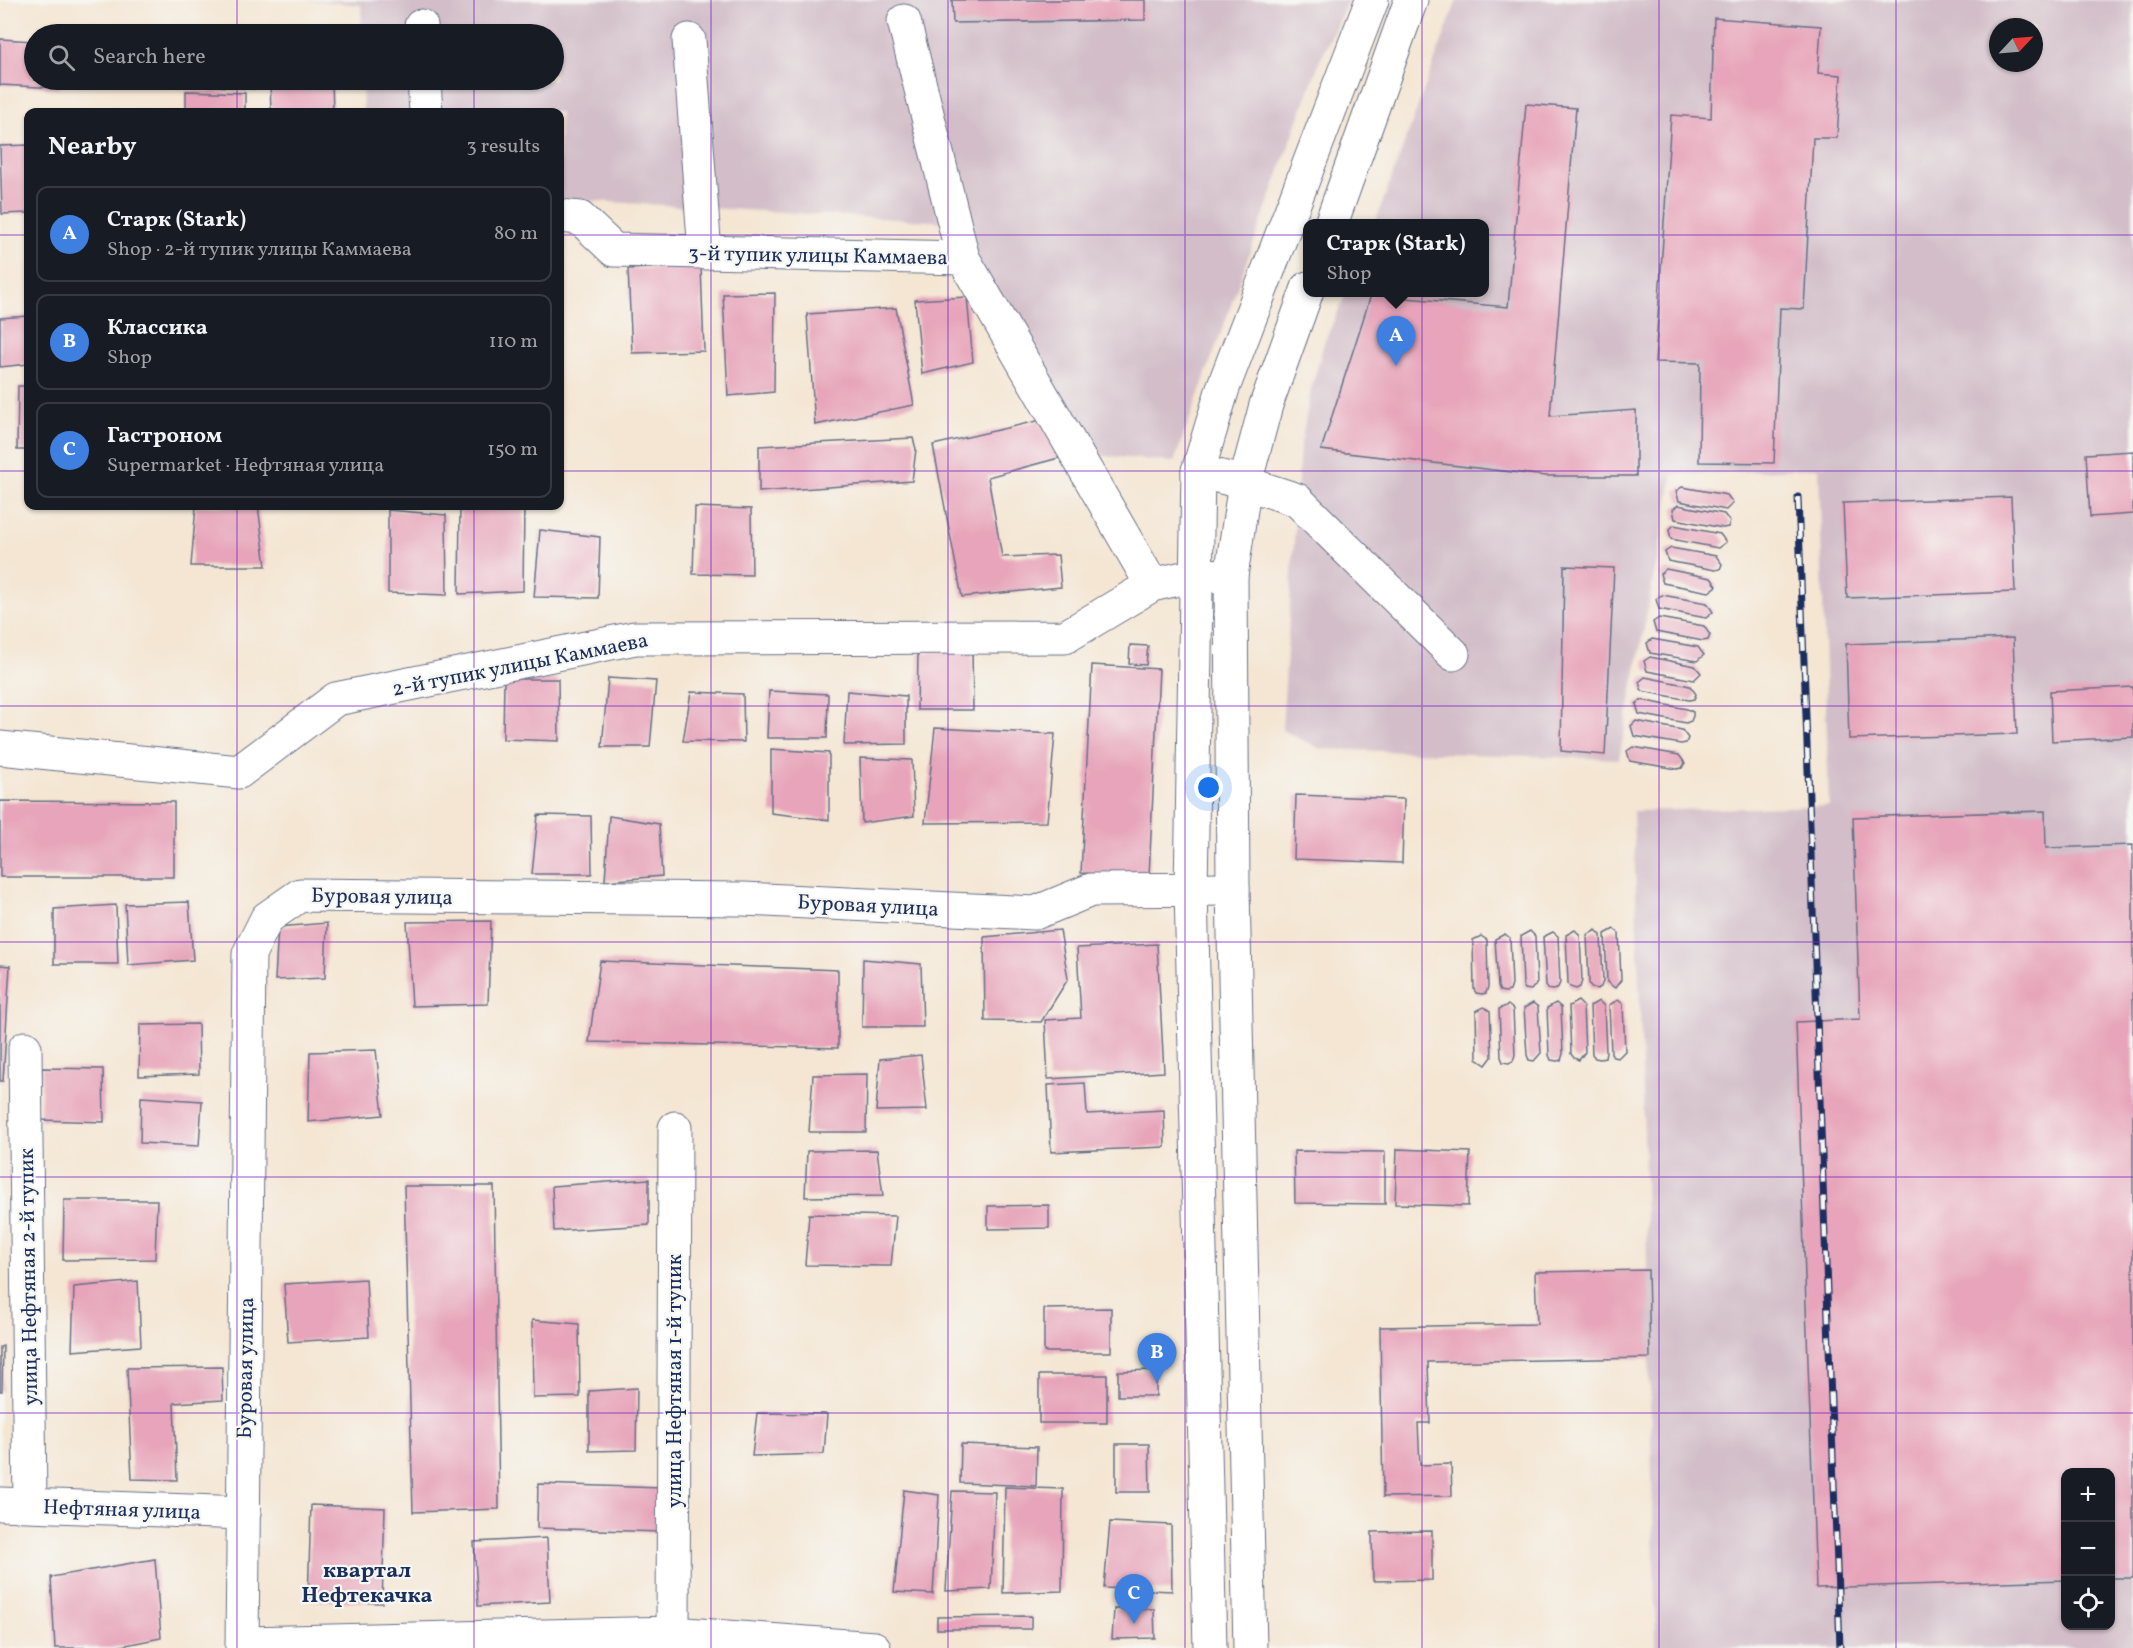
<!DOCTYPE html>
<meta charset="utf-8">
<style>
:root{--surface:#171b24;--page:#20242c;--text:#f1f3f6;--muted:#9ea1a6;--line:#363941;--accent:#d1495b}
body{margin:0;font-family:Vollkorn,serif;background:var(--page);color:var(--text)}
.controls{position:absolute;right:18px;bottom:18px;display:grid;overflow:hidden;border-radius:12px;box-shadow:0 2px 4px #0004}
.controls button{width:54px;height:54px;display:grid;place-items:center;padding:0;border:0;border-bottom:2px solid var(--line);background:var(--surface);color:var(--text);font:30px sans-serif}
.compass{position:absolute;left:1989px;top:18px;width:54px;height:54px;border-radius:50%;background:var(--surface);box-shadow:0 2px 4px #0004;rotate:64deg}
.you{position:absolute;left:1209px;top:788px;width:21px;height:21px;margin:-15px;border:4px solid #fff;border-radius:50%;background:#1a73e8;box-shadow:0 0 0 9px #1a73e833}
.badge{display:grid;place-items:center;width:39px;height:39px;border-radius:50%;background:var(--accent);color:#fff;font-size:20px;font-weight:700}
.pin{position:absolute;translate:-50% -50px;filter:drop-shadow(0 2px 3px #0008)}
.pin::after{content:'';position:absolute;top:32px;width:21px;height:18px;background:inherit;clip-path:polygon(0 0,100% 0,50% 100%)}
.popup{position:absolute;left:1303px;top:219px;width:186px;height:78px;box-sizing:border-box;display:grid;place-content:center;border-radius:12px;background:var(--surface);filter:drop-shadow(0 2px 4px #0005);font-size:20px;white-space:nowrap;color:var(--muted)}
.popup b{font-size:22px;color:var(--text)}
.popup::after{content:'';position:absolute;left:50%;top:100%;margin-left:-12px;border:12px solid transparent;border-top-color:var(--surface)}
.list{margin:0;padding:0;list-style:none}
h2{display:flex;justify-content:space-between;align-items:center;height:78px;margin:0;padding:0 24px;font-size:26px}
h2 small{font-size:20px;font-weight:400;color:var(--muted)}
.list li{display:grid;grid-template-columns:39px 1fr auto;gap:18px;align-items:center;box-sizing:border-box;height:96px;margin:0 12px 12px;padding:0 12px;border:2px solid var(--line);border-radius:12px}
.list b{display:block;font-size:22px;white-space:nowrap}
.list p{margin:0;font-size:20px;white-space:nowrap;color:var(--muted)}
.list em{font-size:20px;font-style:normal;color:var(--muted)}
.icon{flex:none;width:33px;height:33px;fill:none;stroke:currentColor;stroke-width:2;stroke-linecap:round;stroke-linejoin:round}
.map{position:relative;flex:none;width:2133px;height:1648px;overflow:hidden}
.search{position:absolute;background:var(--surface);box-shadow:0 2px 4px #0004;left:24px;top:24px;width:540px;height:66px;display:flex;align-items:center;gap:15px;box-sizing:border-box;padding:0 21px;border-radius:33px;color:var(--muted);font-size:22px}
.panel{position:absolute;background:var(--surface);box-shadow:0 2px 4px #0004;left:24px;top:108px;width:540px;height:402px;border-radius:12px}
.map>svg:first-child{display:block}
</style>
<div class="map">
<svg width="2133" height="1648" viewBox="0 0 2133 1648">
<rect width="100%" height="100%" fill="#f6f6f2"/>
<filter id="ink" filterUnits="userSpaceOnUse"><feTurbulence type="fractalNoise" baseFrequency=".0167" numOctaves="2"/><feDisplacementMap in="SourceGraphic" scale="12" xChannelSelector="R" yChannelSelector="G"/><feConvolveMatrix kernelMatrix="1 2 1 2 8 2 1 2 1" color-interpolation-filters="sRGB"/></filter>
<filter id="wash" filterUnits="userSpaceOnUse"><feTurbulence type="fractalNoise" baseFrequency=".008" numOctaves="4" result="noise"/><feDisplacementMap in="SourceGraphic" scale="24" xChannelSelector="R" yChannelSelector="G"/><feGaussianBlur stdDeviation="1.35" result="paint"/><feColorMatrix in="noise" values="0 0 0 0 0 0 0 0 0 0 0 0 0 0 0 0 0 1.4 0 .05"/><feComposite in="paint" operator="in"/></filter>
<g filter="url(#wash)">
<rect width="100%" height="100%" fill="#f4e6d3"/>
<!-- industrial -->
<path fill="#d2bdc8" fill-rule="evenodd" d="M308,0H1348L1320,60L1174,462L1095,455L945,222L560,199V112H363L362,80H554V34H362L361,5Z
M1457,0H2133V1648H1656L1643,1093L1633,811L1829,806L1819,468L1673,475L1619,759L1321,749L1282,730L1300,448L1311,390L1324,343L1346,293L1484,292V224L1375,223ZM1998,27H2034V63H1998ZM2066,1472H2110V1626H2066Z"/>
<g id="blocks">
<!-- building -->
<path fill="#e7a4ba" d="M952,0H1145V20L953,23Z
M1714,18L1821,26L1818,73L1841,75L1837,138H1813L1804,309L1780,308L1774,463L1699,462L1700,363L1655,362L1671,115L1711,118Z
M103,30L139,33V34H103Z
M0,39L34,41V80H59V88L0,85Z
M138,80H255L254,89Z
M270,80H332L333,112H271Z
M186,91L245,93V112H186Z
M1526,104L1576,108L1550,416L1636,410V476H1546L1321,450L1371,295L1508,307Z
M28,145V213L2,214L0,146Z
M701,266L704,351L632,353L628,269Z
M775,293L774,392L728,396L723,294Z
M967,297L973,362L922,374L915,300Z
M896,308L914,405L815,425L807,314Z
M28,316V364L0,367V318Z
M18,386H28V450H17Z
M1054,417L1070,455L988,477L1002,557L1058,555L1061,587L962,597L933,445Z
M913,438L916,449L912,481L759,492V446Z
M2133,451V514L2090,517L2086,454Z
M1682,487L1727,495L1733,503L1726,510L1679,501L1676,491Z
M2011,497L2015,592L1847,598L1843,503Z
M1678,505L1724,514L1730,522L1728,527L1723,528L1675,519L1673,509Z
M196,506H258L266,566H191Z
M460,506H524L523,591L459,594Z
M695,507L751,509L752,575L693,574Z
M388,510L446,515L447,595L388,593Z
M1674,525L1720,534L1726,542L1718,548L1671,539L1669,530Z
M540,530L600,537L598,598L534,597Z
M1671,548L1716,556L1722,564L1720,569L1715,570L1668,561L1665,552Z
M1564,566L1614,568L1605,755L1561,751Z
M1666,569L1711,578L1717,586L1709,592L1663,583L1660,574Z
M1662,595L1707,603L1713,612L1706,618L1659,609L1656,599Z
M1659,618L1704,626L1710,635L1708,640L1703,641L1656,632L1653,622Z
M2013,638L2017,734L1849,739L1846,644Z
M1652,639L1698,647L1704,655L1697,661L1650,653L1647,643Z
M1130,645L1148,646L1146,665L1129,664Z
M972,649L973,710H917L918,653Z
M1650,657L1695,666L1701,673L1694,680L1647,671L1644,661Z
M1092,665L1159,669L1149,876L1081,873Z
M1645,677L1690,686L1696,694L1694,699L1689,700L1642,691L1639,682Z
M608,678L656,681L650,747H602Z
M504,679H558L559,741L503,739Z
M2133,687V737L2052,741L2050,691Z
M769,691L828,694L827,738H767Z
M847,691L906,696V744L844,745Z
M691,692L743,694L744,742L683,741Z
M1641,700L1687,709L1693,712V716L1691,721L1686,723L1639,714L1636,704Z
M1636,721L1682,730L1688,738L1686,743L1681,744L1634,736L1631,726Z
M935,728L1055,734L1047,822L925,823Z
M1633,747L1679,755L1685,763L1682,768L1677,769L1630,761L1627,751Z
M771,749L829,753V820L771,813Z
M860,758L912,760L914,816L862,823Z
M1296,795L1404,799L1402,863L1294,859Z
M0,801L174,802V877H0Z
M2045,811L2046,848L2133,845V1578H2110V1472H2066V1580L1816,1588L1796,1022L1860,1019L1853,817Z
M538,815L591,816L592,874H532Z
M609,816L659,824L662,876L605,881Z
M189,902L193,960L128,965L125,904Z
M116,905L118,964H54V909Z
M491,921L488,1004L412,1006L407,922Z
M327,923L325,978L275,980L278,927Z
M1614,929L1619,933L1621,980L1615,988L1607,982L1605,934Z
M1060,930L1068,979L1041,1022L985,1021L984,937Z
M1575,930L1580,935L1582,981L1580,987L1576,989L1570,987L1568,983L1566,935Z
M1596,930L1601,935L1603,981L1601,987L1597,989L1591,987L1589,983L1587,935Z
M1530,931L1535,936L1537,983L1531,990L1525,989L1523,985L1521,936Z
M1553,932L1558,936L1560,983L1557,989L1553,990L1548,989L1546,985L1543,937Z
M1505,934L1510,938L1512,985L1510,991L1505,992L1500,991L1498,987L1495,939Z
M1481,936L1487,940L1488,987L1486,993L1482,994L1476,993L1474,989L1473,940Z
M1157,944L1164,1072L1048,1079L1045,1020L1081,1018L1077,948Z
M863,959L921,964L923,1027H862Z
M600,961L838,970V1048L589,1042Z
M0,965L10,966L3,1081H0Z
M1618,1000L1623,1004L1625,1051L1618,1058L1613,1057L1611,1053L1609,1005Z
M1578,1001L1583,1006L1585,1052L1579,1060L1574,1058L1571,1054L1569,1006Z
M1599,1001L1604,1006L1606,1052L1605,1058L1600,1059L1595,1058L1592,1054L1590,1006Z
M1533,1003L1538,1007L1541,1053L1534,1061L1529,1060L1527,1055L1524,1008Z
M1556,1003L1561,1007L1563,1054L1561,1060L1557,1061L1551,1060L1549,1055L1547,1008Z
M1508,1005L1513,1009L1515,1055L1513,1061L1509,1063L1503,1062L1501,1057L1499,1009Z
M1484,1007L1490,1011L1492,1057L1486,1065L1477,1059L1476,1011Z
M198,1024L199,1074L139,1076L140,1025Z
M376,1050L383,1115L308,1122L310,1052Z
M921,1055L927,1110L876,1111L880,1059Z
M42,1068L103,1069L104,1122L40,1120Z
M867,1074L866,1132H809L813,1075Z
M1085,1083L1087,1114L1164,1110L1165,1147L1051,1152L1048,1085Z
M141,1097L202,1101L199,1146L140,1143Z
M1397,1149L1470,1152L1468,1206L1395,1204Z
M877,1150L883,1196L805,1197L807,1151Z
M1294,1151L1385,1152V1204L1295,1203Z
M649,1179V1225L554,1231L552,1186Z
M404,1186H494L499,1509L413,1512Z
M64,1200H157L155,1259L63,1260Z
M1049,1205V1228L988,1229V1206Z
M809,1214L896,1216L891,1266L805,1265Z
M1648,1270L1650,1358L1428,1362L1430,1423H1418L1420,1465L1451,1464L1452,1496L1383,1497L1380,1327L1537,1324L1535,1272Z
M366,1279L369,1337L288,1342L284,1284Z
M138,1281L141,1346L72,1351L74,1287Z
M1111,1308V1352H1044V1309Z
M532,1320L579,1324L580,1397L533,1398Z
M3,1346L2,1391H0V1347Z
M222,1367L223,1400L174,1403L177,1480L132,1479L127,1368Z
M1156,1370V1396H1118V1371Z
M1039,1375H1107V1423H1039Z
M637,1388L636,1450L589,1451V1391Z
M757,1413L827,1414L824,1454L752,1456Z
M961,1444L1037,1447L1036,1486L960,1483Z
M1116,1444H1149L1150,1492H1116Z
M538,1484L662,1488L661,1532L537,1528Z
M1005,1487L1063,1489L1062,1591L1003,1593Z
M904,1490L939,1495L933,1594L894,1592Z
M952,1491L995,1492L991,1589L946,1591Z
M311,1505L385,1508L382,1603L308,1600Z
M1110,1522L1171,1525L1172,1591L1104,1588Z
M1432,1531V1580L1373,1581L1372,1532Z
M547,1538L550,1602L478,1606L474,1542Z
M155,1559L161,1638L111,1648H55L51,1577Z
M1114,1609H1154L1155,1638L1112,1639Z
M1031,1616V1629H937V1617Z"/>
</g>
</g>
<g filter="url(#ink)">
<use href="#blocks" fill-opacity="0" stroke="#676f87" stroke-width="1.5"/>
<g fill="none" stroke-linecap="round" stroke-linejoin="round">
<!-- minor casing -->
<g stroke="#676f87" stroke-width="35">
<path id="minor" d="M904,21L963,258
M421,26L422,34
M689,40L705,253
M424,80L426,112
M560,216L580,218L614,250L963,258L1152,585
M1198,471L1245,483L1297,500L1453,654
M0,748L239,772L336,699L635,638L1065,637L1152,585L1196,575L1231,576
M25,1048L30,1505
M0,1504L244,1513
M673,1633L675,1128
M242,1643L673,1633L874,1648
M242,1648L249,954L267,918L300,895L743,899L1035,913L1091,890L1233,889"/>
</g>
<!-- major casing -->
<g stroke="#676f87" stroke-width="35">
<path id="major" d="M1331,224L1411,0
M1210,1648L1191,891L1198,471L1223,388L1372,0
M1250,1648L1233,889L1231,576L1245,483L1266,405L1308,288"/>
</g>
<!-- minor -->
<use href="#minor" stroke="#fff" stroke-width="33"/>
<!-- major -->
<use href="#major" stroke="#fff" stroke-width="33"/>
<!-- rail casing -->
<g stroke="#1b2f5e" stroke-width="7">
<path id="rail" d="M1798,497L1840,1648"/>
</g>
<!-- rail -->
<use href="#rail" stroke="#f6f6f2" stroke-width="4.5" stroke-dasharray="14" stroke-linecap="butt"/>
</g>
</g>
<!-- grid -->
<path fill="none" stroke="#7b2cbf" stroke-width="1.5" stroke-opacity="0.55" d="M237,0V34M474,0V34M711,0V1648M948,0V1648M1185,0V1648M1422,0V1648M1659,0V1648M1896,0V1648M237,80V112M474,80V112M0,235H28M560,235H2133M0,471H28M560,471H2133M237,506V1648M474,506V1648M0,706H2133M0,942H2133M0,1177H2133M0,1413H2133"/>
<g text-anchor="middle" stroke-width="4.5" stroke-linejoin="round" paint-order="stroke">
<!-- street labels -->
<g font-size="21" fill="#1b2f5e" stroke="#f6f6f2">
<text transform="translate(818 255) rotate(1)" y="7">3-й тупик улицы Каммаева</text>
<text transform="translate(520 664) rotate(-11)" y="7">2-й тупик улицы Каммаева</text>
<text transform="translate(382 896) rotate(1)" y="7">Буровая улица</text>
<text transform="translate(868 905) rotate(3)" y="7">Буровая улица</text>
<text transform="translate(28 1277) rotate(-91)" y="7">улица Нефтяная 2-й тупик</text>
<text transform="translate(245 1368) rotate(-89)" y="7">Буровая улица</text>
<text transform="translate(674 1381) rotate(-90)" y="7">улица Нефтяная 1-й тупик</text>
<text transform="translate(122 1509) rotate(2)" y="7">Нефтяная улица</text>
</g>
<!-- neighbourhood labels -->
<g font-size="22" font-weight="bold" fill="#1b2f5e" stroke="#f6f6f2">
<text x="367" y="1577">квартал<tspan x="367" dy="25">Нефтекачка</tspan></text>
</g>
</g>
</svg>
<div class="controls">
<button>+</button>
<button>−</button>
<button><svg class="icon" aria-label="locate" viewBox="0 0 24 24"><circle cx="12" cy="12" r="6"/><path d="M12 2v4M12 18v4M2 12h4M18 12h4"/></svg></button>
</div>
<svg class="compass" viewBox="-18 -18 36 36"><path d="M0-13l5 13h-10z" fill="#e53935"/><path d="M0 13l5-13h-10z" fill="#9ea1a6"/></svg>
<div class="you"></div>
<div class="pin badge" style="left:1396px;top:366px;background:#3f7fe0">A</div>
<div class="popup"><b>Старк (Stark)</b>Shop</div>
<div class="pin badge" style="left:1157px;top:1383px;background:#3f7fe0">B</div>
<div class="pin badge" style="left:1134px;top:1624px;background:#3f7fe0">C</div>
<div class="search"><svg class="icon" aria-label="search" viewBox="0 0 24 24"><circle cx="10" cy="10" r="6"/><path d="M15 15l6 6"/></svg>Search here</div>
<section class="panel">
<h2>Nearby<small>3 results</small></h2>
<ul class="list">
<li><span class="badge" style="background:#3f7fe0">A</span><div><b>Старк (Stark)</b><p>Shop · 2-й тупик улицы Каммаева</p></div><em>80 m</em></li>
<li><span class="badge" style="background:#3f7fe0">B</span><div><b>Классика</b><p>Shop</p></div><em>110 m</em></li>
<li><span class="badge" style="background:#3f7fe0">C</span><div><b>Гастроном</b><p>Supermarket · Нефтяная улица</p></div><em>150 m</em></li>
</ul>
</section>
</div>
